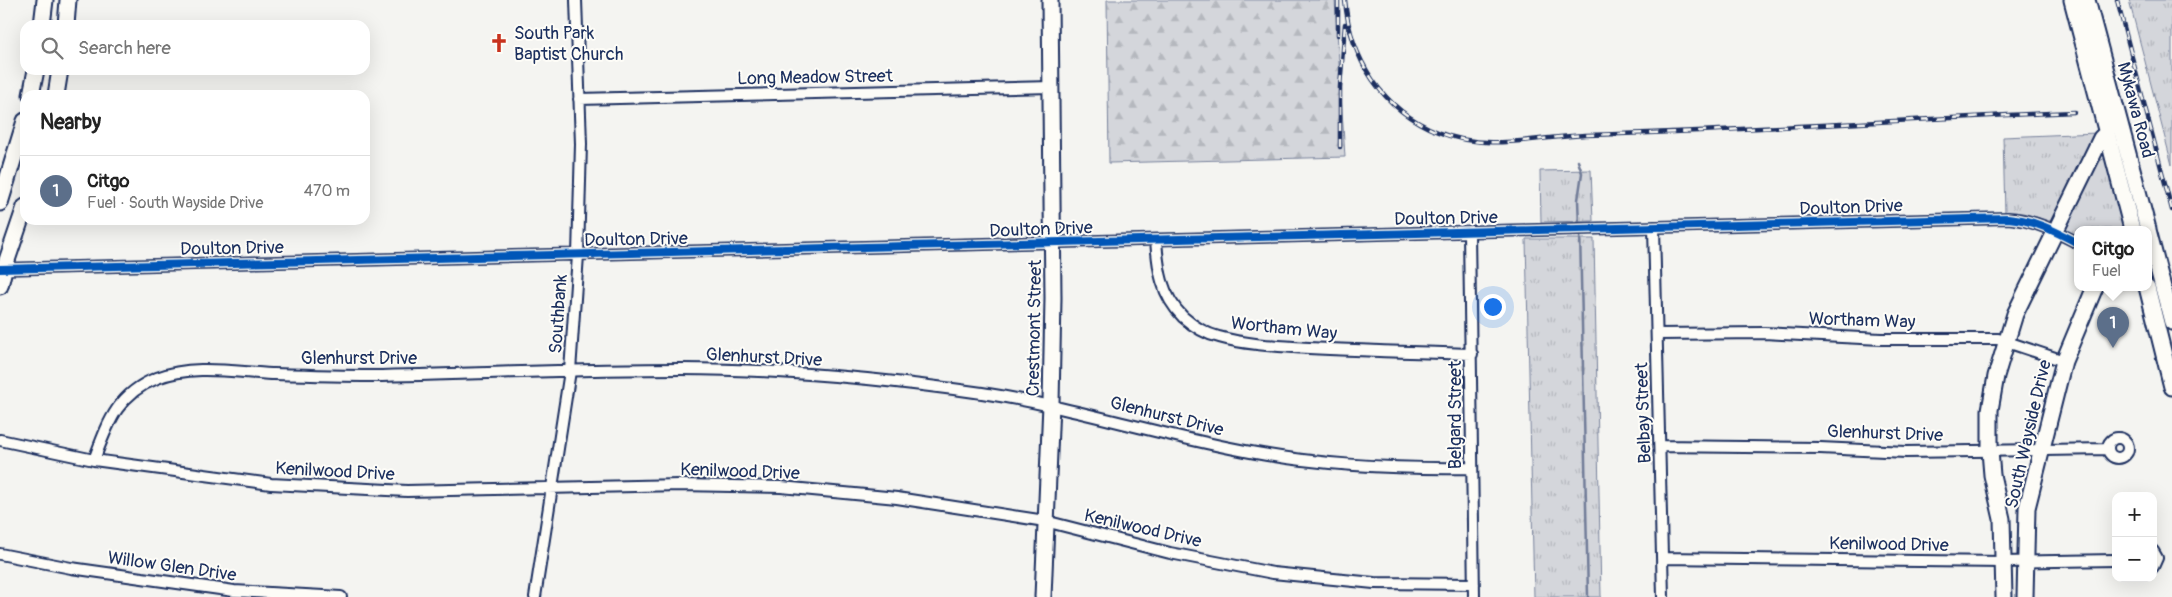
<!DOCTYPE html>
<meta charset="utf-8">
<style>
:root{--surface:#fff;--page:#f6f6f6;--text:#222;--muted:#767676;--line:#e0e0e0;--accent:#0b8043}
body{margin:0;font-family:Pangolin,sans-serif;background:var(--page);color:var(--text)}
.controls{position:absolute;right:15px;bottom:15px;display:grid;overflow:hidden;border-radius:10px;box-shadow:0 5px 20px #0002}
.controls button{width:45px;height:45px;display:grid;place-items:center;padding:0;border:0;border-bottom:1px solid var(--line);background:var(--surface);color:var(--text);font:25px sans-serif}
.you{position:absolute;left:1492px;top:306px;width:18px;height:18px;margin:-12px;border:4px solid #fff;border-radius:50%;background:#1a73e8;box-shadow:0 0 0 8px #1a73e833}
.badge{display:grid;place-items:center;width:32px;height:32px;border-radius:50%;background:var(--accent);color:#fff;font-size:16px;font-weight:700}
.pin{position:absolute;translate:-50% -41px;filter:drop-shadow(0 1px 2px #0008)}
.pin::after{content:'';position:absolute;top:26px;width:18px;height:15px;background:inherit;clip-path:polygon(0 0,100% 0,50% 100%)}
.popup{position:absolute;left:2074px;top:226px;width:78px;height:65px;box-sizing:border-box;display:grid;place-content:center;border-radius:10px;background:var(--surface);filter:drop-shadow(0 1px 4px #0005);font-size:16px;white-space:nowrap;color:var(--muted)}
.popup b{font-size:19px;color:var(--text)}
.popup::after{content:'';position:absolute;left:50%;top:100%;margin-left:-10px;border:10px solid transparent;border-top-color:var(--surface)}
.list{margin:0;padding:0;list-style:none}
h2{display:flex;justify-content:space-between;align-items:center;height:65px;margin:0;padding:0 20px;font-size:21px}
h2 small{font-size:16px;font-weight:400;color:var(--muted)}
.list li{display:grid;grid-template-columns:32px 1fr auto;gap:15px;align-items:center;box-sizing:border-box;height:70px;padding:0 20px;border-top:1px solid var(--line)}
.list b{display:block;font-size:19px;white-space:nowrap}
.list p{margin:0;font-size:16px;white-space:nowrap;color:var(--muted)}
.list em{font-size:16px;font-style:normal;color:var(--muted)}
.icon{flex:none;width:28px;height:28px;fill:none;stroke:currentColor;stroke-width:2;stroke-linecap:round;stroke-linejoin:round}
.map{position:relative;flex:none;width:2172px;height:597px;overflow:hidden}
.search{position:absolute;background:var(--surface);box-shadow:0 5px 20px #0002;left:20px;top:20px;width:350px;height:55px;display:flex;align-items:center;gap:12px;box-sizing:border-box;padding:0 18px;border-radius:15px;color:var(--muted);font-size:19px}
.panel{position:absolute;background:var(--surface);box-shadow:0 5px 20px #0002;left:20px;top:90px;width:350px;height:135px;border-radius:15px}
.map>svg:first-child{display:block}
</style>
<div class="map">
<svg width="2172" height="597" viewBox="0 0 2172 597">
<defs>
<pattern id="grass-tufts" width="24" height="20" patternUnits="userSpaceOnUse" patternTransform="scale(1.25)"><rect width="24" height="20" fill="#d4d6db"/><path d="M3 7l-1-3M5 7V3M7 7l1-3M15 17l-1-3M17 17v-4M19 17l1-3" fill="none" stroke="#b5b8be"/></pattern>
<pattern id="forest-firs" width="22" height="20" patternUnits="userSpaceOnUse" patternTransform="scale(1.25)"><rect width="22" height="20" fill="#d4d6db"/><path d="M5 1l3.5 6h-7zM16 11l3.5 6h-7z" fill="#b5b8be"/></pattern>
</defs>
<rect width="100%" height="100%" fill="#f4f4f1"/>
<filter id="ink" filterUnits="userSpaceOnUse"><feTurbulence type="fractalNoise" baseFrequency=".02" numOctaves="2"/><feDisplacementMap in="SourceGraphic" scale="10" xChannelSelector="R" yChannelSelector="G"/><feConvolveMatrix kernelMatrix="1 2 1 2 8 2 1 2 1" color-interpolation-filters="sRGB"/></filter>
<g filter="url(#ink)">
<!-- grass -->
<path fill="url(#grass-tufts)" stroke="#78829c" d="M2129,0H2172V165Z
M2097,133L2053,222L2023,213H2005L2003,137Z
M2105,158L2124,229H2078V237L2064,229L2098,162Z
M1591,170L1593,221L1541,222L1540,171Z
M1526,239H1594L1601,597H1534Z"/>
<!-- forest -->
<path fill="url(#forest-firs)" stroke="#78829c" d="M1107,0H1335L1345,157L1109,163Z"/>
<g fill="none" stroke-linecap="round" stroke-linejoin="round">
<!-- stream -->
<path stroke="#717c98" stroke-width="2.5" d="M1578,161L1582,173L1578,200L1579,226
M1580,232L1588,597"/>
<!-- street casing -->
<g stroke="#1b2f5e" stroke-width="14">
<path id="street" d="M579,99L1052,87
M1654,227L1663,597
M1469,232L1474,597
M1156,240C1158,269 1161,295 1183,317C1192,325 1206,334 1219,337C1247,345 1279,346 1309,348C1363,351 1417,352 1472,354
M0,269L2008,218C2034,220 2055,231 2078,243
M1657,334L1764,333L1881,339H1998L2064,361
M2108 448a10 10 0 1 1 20 0a10 10 0 1 1-20 0Z
M0,440L94,460L271,484L407,491L680,485L781,487L897,498L1045,521L1170,553L1273,573L1374,583L1474,584
M1660,446L1820,448L1906,452L2108,449
M94,460C108,423 117,394 157,378C192,364 234,372 271,374C305,375 338,376 372,376C475,374 578,369 681,369C782,369 883,379 982,393C1075,407 1164,437 1256,453C1327,466 1399,469 1471,468
M2153,551L2157,558L2153,567
M0,554L71,568L234,591L341,597
M1662,558L2004,562L2116,560
M535,597L570,371L578,255L581,144L576,0"/>
</g>
<!-- secondary casing -->
<g stroke="#1b2f5e" stroke-width="19">
<path id="secondary" d="M2072,0L2132,229
M2087,0L2148,229
M42,25L45,0
M66,25L68,0
M31,95L36,70
M56,95L60,70
M0,203L25,121
M2148,230L2172,322
M0,286L4,269L25,207
M2147,287L2172,387
M1043,597L1051,404L1053,298L1050,0
M2004,597L2002,519L1992,475L1990,451V410L1996,376L2015,314L2101,138L2107,132
M2025,597L2027,508L2064,361L2095,287"/>
</g>
<!-- street -->
<use href="#street" stroke="#fdfcf7" stroke-width="10"/>
<!-- secondary -->
<use href="#secondary" stroke="#fdfcf7" stroke-width="15"/>
<!-- rail casing -->
<g stroke="#1b2f5e" stroke-width="4.5">
<path id="rail" d="M1338,0V35
M1345,0C1350,58 1382,110 1438,132C1487,152 1535,137 1586,135C1749,131 1911,119 2074,112
M2117,0L2172,210
M1340,147V87L1345,24"/>
</g>
<!-- rail -->
<use href="#rail" stroke="#fdfcf7" stroke-width="2.5" stroke-dasharray="8" stroke-linecap="butt"/>
<!-- cycleway casing -->
<g stroke="#fdfcf7" stroke-width="11">
<path id="cycleway" d="M0,269L2008,218C2034,220 2055,231 2078,243"/>
</g>
<!-- cycleway -->
<use href="#cycleway" stroke="#0057b8" stroke-width="8"/>
</g>
</g>
<!-- icons -->
<defs>
<g id="church-bare" transform="scale(1.5)"><path d="M-1.2-6h2.4v3.5h3.3v2.4h-3.3V6h-2.4V-.1h-3.3v-2.4h3.3Z" fill="#c8321e" stroke="#fdfcf7" stroke-width="2.5" paint-order="stroke"/></g>
</defs>
<g fill-rule="evenodd">
<use href="#church-bare" x="499" y="43"/>
</g>
<g text-anchor="middle" stroke-width="4" stroke-linejoin="round" paint-order="stroke">
<!-- poi labels -->
<g font-size="18" fill="#1b2f5e" stroke="#fdfcf7" text-anchor="start">
<text x="514" y="39">South Park<tspan x="514" dy="21">Baptist Church</tspan></text>
</g>
<!-- street labels -->
<g font-size="18" fill="#1b2f5e" stroke="#fdfcf7">
<text transform="translate(815 77) rotate(-1)" y="6">Long Meadow Street</text>
<text transform="translate(2136 110) rotate(75)" y="6">Mykawa Road</text>
<text transform="translate(1851 207) rotate(-2)" y="6">Doulton Drive</text>
<text transform="translate(1446 218) rotate(-1)" y="6">Doulton Drive</text>
<text transform="translate(1041 229) rotate(-2)" y="6">Doulton Drive</text>
<text transform="translate(636 239) rotate(-1)" y="6">Doulton Drive</text>
<text transform="translate(232 248) rotate(-1)" y="6">Doulton Drive</text>
<text transform="translate(558 314) rotate(-86)" y="6">Southbank</text>
<text transform="translate(1862 320) rotate(2)" y="6">Wortham Way</text>
<text transform="translate(1034 328) rotate(-89)" y="6">Crestmont Street</text>
<text transform="translate(1284 328) rotate(6)" y="6">Wortham Way</text>
<text transform="translate(764 357) rotate(3)" y="6">Glenhurst Drive</text>
<text x="359" y="364">Glenhurst Drive</text>
<text transform="translate(1643 413) rotate(-92)" y="6">Belbay Street</text>
<text transform="translate(1455 415) rotate(-90)" y="6">Belgard Street</text>
<text transform="translate(1167 416) rotate(14)" y="6">Glenhurst Drive</text>
<text transform="translate(1885 433) rotate(2)" y="6">Glenhurst Drive</text>
<text transform="translate(2028 434) rotate(-77)" y="6">South Wayside Drive</text>
<text transform="translate(335 471) rotate(3)" y="6">Kenilwood Drive</text>
<text transform="translate(740 471) rotate(2)" y="6">Kenilwood Drive</text>
<text transform="translate(1143 528) rotate(13)" y="6">Kenilwood Drive</text>
<text transform="translate(1889 544) rotate(1)" y="6">Kenilwood Drive</text>
<text transform="translate(172 566) rotate(8)" y="6">Willow Glen Drive</text>
</g>
</g>
</svg>
<div class="controls">
<button>+</button>
<button>−</button>
</div>
<div class="you"></div>
<div class="pin badge" style="left:2113px;top:348px;background:#5c6f8a">1</div>
<div class="popup"><b>Citgo</b>Fuel</div>
<div class="search"><svg class="icon" aria-label="search" viewBox="0 0 24 24"><circle cx="10" cy="10" r="6"/><path d="M15 15l6 6"/></svg>Search here</div>
<section class="panel">
<h2>Nearby<small></small></h2>
<ul class="list">
<li><span class="badge" style="background:#5c6f8a">1</span><div><b>Citgo</b><p>Fuel · South Wayside Drive</p></div><em>470 m</em></li>
</ul>
</section>
</div>
